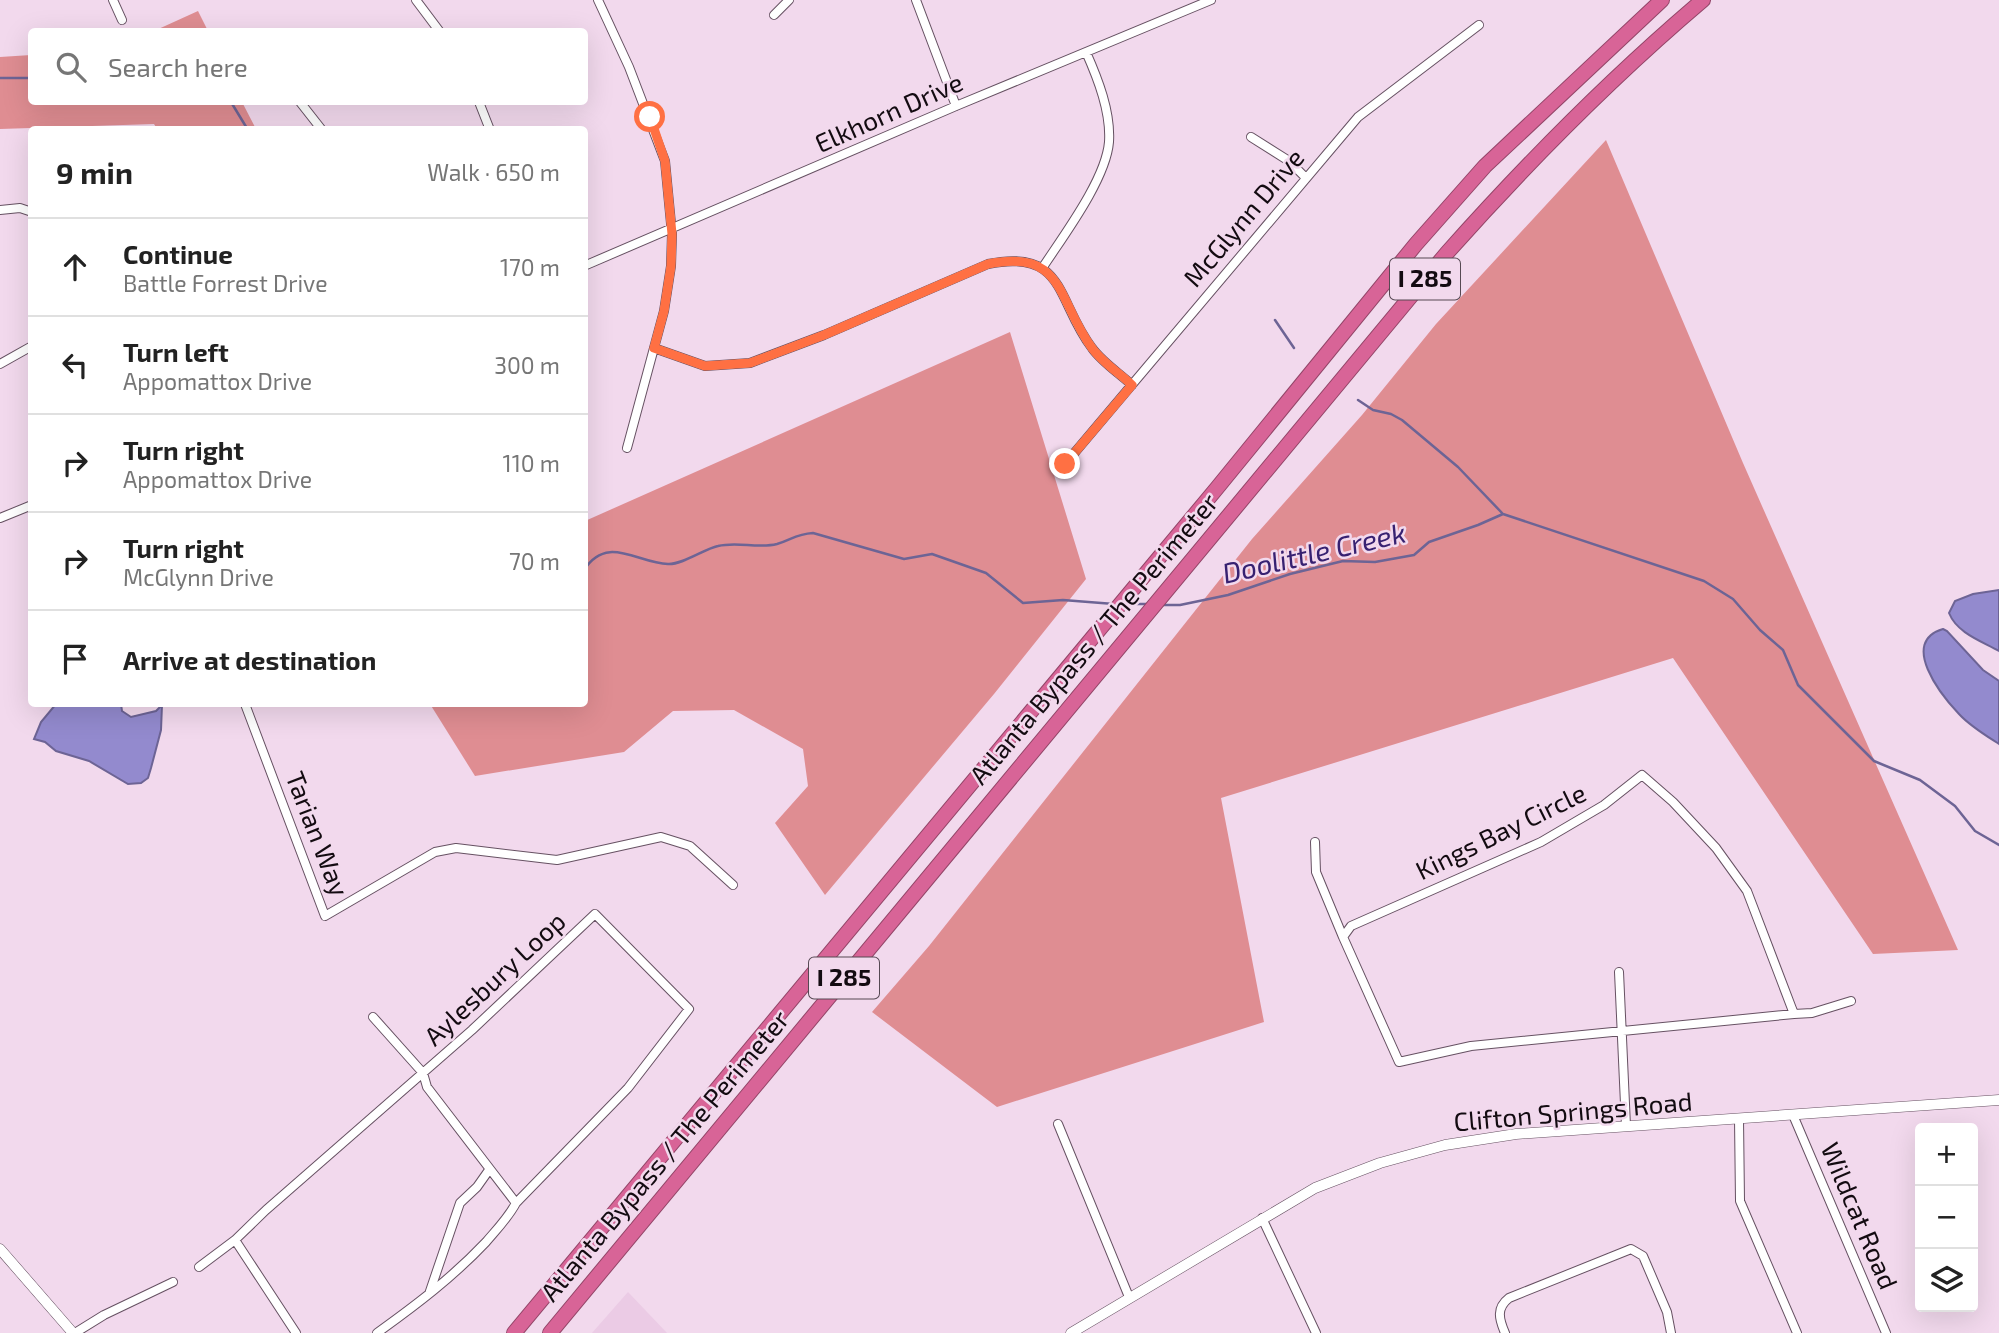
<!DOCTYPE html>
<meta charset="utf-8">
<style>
:root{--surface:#fff;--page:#f6f6f6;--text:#222;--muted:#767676;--line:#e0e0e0}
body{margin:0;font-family:"Exo 2",sans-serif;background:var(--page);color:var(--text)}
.controls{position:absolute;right:21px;bottom:21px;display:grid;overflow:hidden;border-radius:7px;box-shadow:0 7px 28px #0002}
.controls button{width:63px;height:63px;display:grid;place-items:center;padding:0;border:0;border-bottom:2px solid var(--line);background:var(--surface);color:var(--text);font:35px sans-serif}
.stop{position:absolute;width:21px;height:21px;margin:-16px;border:5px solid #ff7043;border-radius:50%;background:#fff}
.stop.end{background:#ff7043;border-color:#fff;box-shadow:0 2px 7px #0008}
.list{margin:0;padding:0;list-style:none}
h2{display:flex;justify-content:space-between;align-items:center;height:91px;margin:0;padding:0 28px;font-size:30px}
h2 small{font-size:23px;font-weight:400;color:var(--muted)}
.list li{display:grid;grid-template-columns:46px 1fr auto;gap:21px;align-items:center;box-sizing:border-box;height:98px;padding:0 28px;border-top:2px solid var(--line)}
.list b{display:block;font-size:26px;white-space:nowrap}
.list p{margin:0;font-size:23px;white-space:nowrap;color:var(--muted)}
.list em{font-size:23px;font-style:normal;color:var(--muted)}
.icon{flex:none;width:38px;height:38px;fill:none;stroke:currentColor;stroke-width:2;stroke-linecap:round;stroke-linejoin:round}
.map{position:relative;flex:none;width:1999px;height:1333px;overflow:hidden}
.search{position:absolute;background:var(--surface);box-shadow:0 7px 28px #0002;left:28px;top:28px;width:560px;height:77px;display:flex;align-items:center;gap:18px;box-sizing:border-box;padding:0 24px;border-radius:7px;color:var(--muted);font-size:26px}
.panel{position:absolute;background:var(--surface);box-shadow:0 7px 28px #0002;left:28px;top:126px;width:560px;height:581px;border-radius:7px}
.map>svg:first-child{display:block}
</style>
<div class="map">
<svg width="1999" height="1333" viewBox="0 0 1999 1333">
<rect width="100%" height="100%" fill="#f2d9ed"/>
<!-- built -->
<path fill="#ebcbe5" d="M628,1292L667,1333H592Z"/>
<!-- forest -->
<path fill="#df8d92" d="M198,11L208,31H154Z
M31,55L32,102H242L256,129H157L154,124L0,129V57Z
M1606,140L1743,463L1958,950L1873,954L1673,658L1221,798L1264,1022L997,1107L872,1012L929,946L1252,539L1362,415L1436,324Z
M1010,332L1086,579L994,694L825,895L775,823L808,786L803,749L734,710L673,711L624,752L475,776L430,704H584L585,521Z"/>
<!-- water -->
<path fill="#938ace" stroke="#6d6495" stroke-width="2" d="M1999,590V651C1981,641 1957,633 1949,613L1955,601L1973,594Z
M1943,629L1947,631L1983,670L1999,681V744C1985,735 1970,726 1959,714C1941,695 1899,642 1943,629Z
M56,704H121L122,711L131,717L156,711L162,705L161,730L151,768L148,778L141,783L128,784L89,761L56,751L45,742L34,739L41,722Z"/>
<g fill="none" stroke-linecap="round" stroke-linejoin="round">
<!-- stream -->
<path stroke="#6d6495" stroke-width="2.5" d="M0,78H32
M231,102L248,130
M1275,320L1294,348
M1358,400L1373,410L1391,414L1402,420L1458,467L1503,514
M584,570C607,534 637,563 668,564C682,565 704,549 718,546C738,541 757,549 777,544C791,540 796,534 813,533L904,559L932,554L986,573L1023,603L1063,600L1114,604
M1128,604H1149
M1163,605H1180L1228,595L1290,574L1343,561L1375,562L1414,555L1429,542L1478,525L1503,514L1704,581L1733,599L1760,630L1783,650L1798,685L1874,761L1920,780L1955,806L1975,831L1999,845"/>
<!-- minor casing -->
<g stroke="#665162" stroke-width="10">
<path id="minor" d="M113,0L122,20
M416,0L440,32
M598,0L629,67L665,161L672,234L671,266L664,311L627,448
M916,0L956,106
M774,15L789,0
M300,102L322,130
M479,102L490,130
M1251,137L1289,161L1305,177
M0,210L20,208L32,212
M584,266L956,106L1211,0
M1043,267C1064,235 1106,179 1109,142C1111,112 1098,79 1086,52
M654,348L705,366L750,363L824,335L988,264C1066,248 1056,301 1092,348C1102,362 1119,373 1132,385
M0,364L32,346
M1065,464L1358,117L1479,25
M0,518L32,505
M245,704L325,916L435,852L456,848L557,860L661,837L690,846L733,885
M1642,775L1673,802L1716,848L1747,891L1794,1014L1471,1046L1399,1062L1343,937L1351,926L1541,842L1604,805Z
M1315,842L1316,872L1343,937
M1619,972L1626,1126
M1794,1014L1812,1013L1851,1001
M373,1017L423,1073L427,1087L516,1203
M1793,1115L1886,1333
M1739,1119L1740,1201L1797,1333
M1058,1124L1129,1297
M1262,1218L1316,1333
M235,1240L296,1333
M199,1267L235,1240L266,1210L472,1030L595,914L689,1009L628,1088L516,1203C508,1218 497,1229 486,1242C453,1277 416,1305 377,1333
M429,1294L460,1203L477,1187L489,1170
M75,1333L104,1315L173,1282
M1505,1333C1499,1319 1496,1308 1509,1298L1631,1249L1643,1256L1667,1312L1671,1333"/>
</g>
<!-- tertiary casing -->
<g stroke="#665162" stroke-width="11">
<path id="tertiary" d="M0,1249L73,1333
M1071,1333L1315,1188L1380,1163L1445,1145L1516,1134L1999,1100"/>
</g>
<!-- motorway casing -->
<g stroke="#934568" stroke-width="16">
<path id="motorway" d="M514,1333L1217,488L1416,244L1485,166L1662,0
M550,1333L1446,254C1526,164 1611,78 1703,0"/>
</g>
<!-- minor -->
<use href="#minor" stroke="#fff" stroke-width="8"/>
<!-- tertiary -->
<use href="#tertiary" stroke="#fff" stroke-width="10"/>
<!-- motorway -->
<use href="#motorway" stroke="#d86497" stroke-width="14"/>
</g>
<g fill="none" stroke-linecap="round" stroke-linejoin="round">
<!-- route -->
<path stroke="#ff7043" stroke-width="9" d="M650,117L665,161L672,234L671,266L664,311L654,348L705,366L750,363L824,335L988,264C1065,248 1057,301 1092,348C1102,362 1119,373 1132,385L1065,464"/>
</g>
<g text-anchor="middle" stroke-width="5" stroke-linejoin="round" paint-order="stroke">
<!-- shield labels -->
<g fill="#f2d9ed" stroke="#564953" stroke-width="2">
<rect x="1390" y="258.5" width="70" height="41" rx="5"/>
<rect x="809" y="957.5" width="70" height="41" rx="5"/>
</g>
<g font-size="24" font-weight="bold" fill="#130b11">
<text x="1425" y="287">I 285</text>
<text x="844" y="986">I 285</text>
</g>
<!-- street labels -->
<g font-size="26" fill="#130b11" stroke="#f2d9ed">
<text transform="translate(889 113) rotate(-24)" y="9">Elkhorn Drive</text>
<text transform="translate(1244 218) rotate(-50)" y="9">McGlynn Drive</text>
<text transform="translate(1094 639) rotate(-50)" y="9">Atlanta Bypass / The Perimeter</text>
<text transform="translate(1501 832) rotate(-26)" y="9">Kings Bay Circle</text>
<text transform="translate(317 834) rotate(69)" y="9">Tarian Way</text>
<text transform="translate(495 979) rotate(-43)" y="9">Aylesbury Loop</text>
<text transform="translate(1573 1112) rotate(-5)" y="9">Clifton Springs Road</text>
<text transform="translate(665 1156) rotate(-50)" y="9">Atlanta Bypass / The Perimeter</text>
<text transform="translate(1859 1216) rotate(67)" y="9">Wildcat Road</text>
</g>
<!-- water labels -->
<g font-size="28" font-style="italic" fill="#372171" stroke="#f2d9ed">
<text transform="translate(1314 553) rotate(-13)" y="10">Doolittle Creek</text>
</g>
</g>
</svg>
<div class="controls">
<button>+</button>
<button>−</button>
<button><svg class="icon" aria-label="layers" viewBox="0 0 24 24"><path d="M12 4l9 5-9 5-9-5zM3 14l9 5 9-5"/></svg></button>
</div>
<div class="stop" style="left:650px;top:117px"></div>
<div class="stop end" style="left:1065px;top:464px"></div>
<div class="search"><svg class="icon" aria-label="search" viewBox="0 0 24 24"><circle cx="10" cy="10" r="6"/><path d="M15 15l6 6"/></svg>Search here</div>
<section class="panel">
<h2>9 min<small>Walk · 650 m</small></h2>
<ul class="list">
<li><svg class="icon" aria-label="ahead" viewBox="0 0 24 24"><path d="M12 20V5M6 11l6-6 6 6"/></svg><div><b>Continue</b><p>Battle Forrest Drive</p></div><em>170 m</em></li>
<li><svg class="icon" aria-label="left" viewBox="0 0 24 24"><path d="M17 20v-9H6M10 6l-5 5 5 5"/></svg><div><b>Turn left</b><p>Appomattox Drive</p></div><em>300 m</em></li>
<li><svg class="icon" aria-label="right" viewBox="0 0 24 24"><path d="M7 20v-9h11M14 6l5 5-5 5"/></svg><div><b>Turn right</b><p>Appomattox Drive</p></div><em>110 m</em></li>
<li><svg class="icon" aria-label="right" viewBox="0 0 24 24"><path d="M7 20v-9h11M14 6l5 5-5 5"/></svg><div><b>Turn right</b><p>McGlynn Drive</p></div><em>70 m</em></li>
<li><svg class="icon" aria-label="arrive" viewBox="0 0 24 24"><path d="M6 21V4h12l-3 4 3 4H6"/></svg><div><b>Arrive at destination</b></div></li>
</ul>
</section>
</div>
